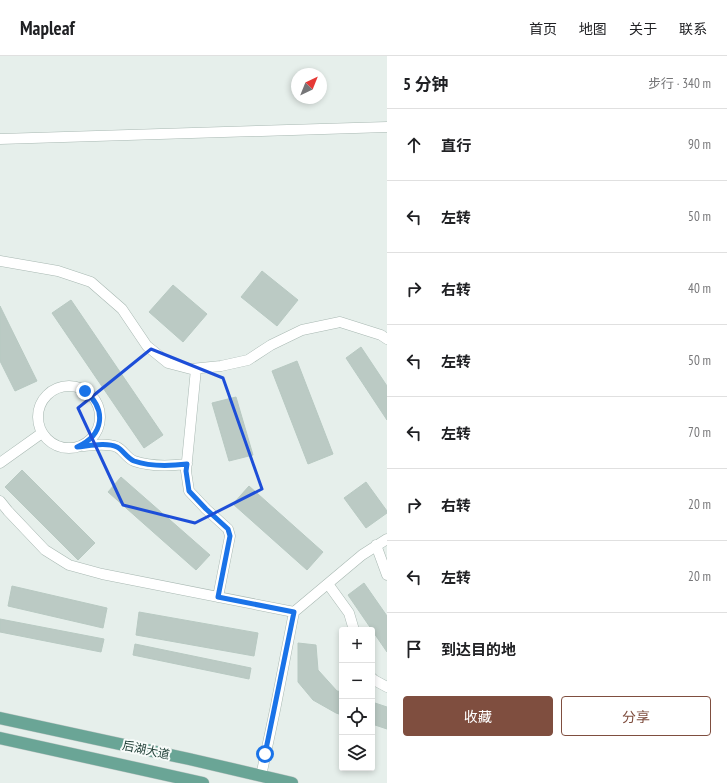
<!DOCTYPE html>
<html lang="zh">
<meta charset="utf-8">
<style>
:root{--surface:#fff;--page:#f6f6f6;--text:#202124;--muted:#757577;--line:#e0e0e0;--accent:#7f4e3f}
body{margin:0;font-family:"PT Sans Narrow","Noto Sans SC",sans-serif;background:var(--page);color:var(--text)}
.controls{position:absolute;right:12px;bottom:12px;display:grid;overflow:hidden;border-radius:4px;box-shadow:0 2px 6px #0003}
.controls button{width:36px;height:36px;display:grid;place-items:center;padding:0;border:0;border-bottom:1px solid var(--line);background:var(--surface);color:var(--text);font:20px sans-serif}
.compass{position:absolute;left:291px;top:12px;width:36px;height:36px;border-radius:50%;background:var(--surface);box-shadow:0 2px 6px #0003;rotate:43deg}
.stop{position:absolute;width:12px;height:12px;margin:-9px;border:3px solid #1a73e8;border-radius:50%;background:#fff}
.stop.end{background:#1a73e8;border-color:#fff;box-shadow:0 1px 4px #0008}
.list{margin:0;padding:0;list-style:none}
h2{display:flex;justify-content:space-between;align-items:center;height:52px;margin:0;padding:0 16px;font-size:17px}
h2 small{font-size:13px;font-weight:400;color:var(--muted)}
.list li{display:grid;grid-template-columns:26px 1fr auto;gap:12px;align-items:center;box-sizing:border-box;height:72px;padding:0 16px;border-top:1px solid var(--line)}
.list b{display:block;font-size:15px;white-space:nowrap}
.list em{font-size:13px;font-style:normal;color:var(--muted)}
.actions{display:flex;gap:8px;padding:12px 16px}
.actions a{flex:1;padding:9px 0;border:1px solid var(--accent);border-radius:4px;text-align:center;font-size:14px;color:var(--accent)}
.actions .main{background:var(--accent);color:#fff}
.icon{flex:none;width:22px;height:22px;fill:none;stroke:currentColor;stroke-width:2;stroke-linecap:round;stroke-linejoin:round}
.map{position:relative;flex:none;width:387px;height:727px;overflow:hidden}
header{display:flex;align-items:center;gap:24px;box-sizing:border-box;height:56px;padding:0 20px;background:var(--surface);border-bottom:1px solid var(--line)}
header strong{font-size:19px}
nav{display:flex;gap:22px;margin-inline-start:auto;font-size:14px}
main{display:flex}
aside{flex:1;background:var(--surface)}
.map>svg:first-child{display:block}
</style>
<header>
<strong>Mapleaf</strong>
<nav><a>首页</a><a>地图</a><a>关于</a><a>联系</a></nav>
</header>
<main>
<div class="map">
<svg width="387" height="727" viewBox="0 0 387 727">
<rect width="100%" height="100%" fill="#e6efeb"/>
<!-- building -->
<path fill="#bbcac4" stroke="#b8c9c2" d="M262,215L298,244L277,270L241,241Z
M173,229L207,258L183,286L149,256Z
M71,244L163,379L144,392L52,257Z
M0,250L37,325L15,335L0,305Z
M361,291L387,330V364L346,302Z
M297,305L333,398L308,408L272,315Z
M236,341L253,399L229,405L212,347Z
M22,414L95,487L78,504L5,431Z
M121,421L210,499L196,514L108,436Z
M366,426L387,455V457L366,472L344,442Z
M249,430L323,496L307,514L233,448Z
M364,527L387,560V596L348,539Z
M12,530L107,552L103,572L8,550Z
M139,556L258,577L254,600L136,579Z
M0,563L104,583L101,596L0,576Z
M298,587L316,589L318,614L337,635L342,636V659L336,657L313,644L298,626Z
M135,588L251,612L249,623L133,599Z
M372,646L387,651V673L372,668Z"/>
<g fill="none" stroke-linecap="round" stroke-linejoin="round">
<!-- street casing -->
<g stroke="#a8b8b2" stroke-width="11">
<path id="street" d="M0,83L387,71
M0,205L58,215L91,226L122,253L147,290L168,307L191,313L221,310L248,304L271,289L302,274L340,266L381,279L387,283
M196,313L186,415L189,435L206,453L228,473L230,480L218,541
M38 361a31 31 0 1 1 62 0a31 31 0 1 1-62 0Z
M83,390C93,389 107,387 117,391C123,394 127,402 134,405C151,411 170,410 187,408
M0,407L42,377
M0,445L8,455L45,494L69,509L102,518L294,556
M376,489L387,519
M328,528L349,557L354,574
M372,622L374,624L387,631
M261,720L275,654L294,556L362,499L387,483"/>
</g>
<!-- primary casing -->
<g stroke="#c2cac8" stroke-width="13">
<path id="primary" d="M0,662L189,703L292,727
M0,682L203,727"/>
</g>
<!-- street -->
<use href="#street" stroke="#fff" stroke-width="10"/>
<!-- primary -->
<use href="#primary" stroke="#6aa596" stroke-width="12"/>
</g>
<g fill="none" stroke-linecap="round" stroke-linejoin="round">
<!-- route -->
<path stroke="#1a73e8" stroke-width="5" d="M85,335C107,354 104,379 77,391C89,390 106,386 117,391C123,394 127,402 134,405C151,411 170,410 187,408L186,415L189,435L206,453L228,473L230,480L218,541L294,556L265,698"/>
</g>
<!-- marked area -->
<path fill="none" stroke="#1d4ed8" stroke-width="3" stroke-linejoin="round" d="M151,293L223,322L262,433L195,467L123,449L78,352Z"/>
<g text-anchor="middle" stroke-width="4" stroke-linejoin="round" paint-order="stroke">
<!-- street labels -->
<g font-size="12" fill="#24423a" stroke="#f7fbf9">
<text transform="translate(146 694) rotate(12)" y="4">后湖大道</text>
</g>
</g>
</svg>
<div class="controls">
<button>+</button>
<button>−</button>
<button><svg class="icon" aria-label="locate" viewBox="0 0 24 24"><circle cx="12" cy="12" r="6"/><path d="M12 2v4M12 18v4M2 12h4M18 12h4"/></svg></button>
<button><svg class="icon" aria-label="layers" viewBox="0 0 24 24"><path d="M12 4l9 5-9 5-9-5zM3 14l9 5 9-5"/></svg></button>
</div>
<svg class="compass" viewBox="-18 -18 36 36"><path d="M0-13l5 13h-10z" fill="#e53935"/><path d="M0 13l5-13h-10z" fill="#757577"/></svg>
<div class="stop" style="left:265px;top:698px"></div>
<div class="stop end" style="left:85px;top:335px"></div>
</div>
<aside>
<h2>5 分钟<small>步行 · 340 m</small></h2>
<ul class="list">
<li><svg class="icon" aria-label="ahead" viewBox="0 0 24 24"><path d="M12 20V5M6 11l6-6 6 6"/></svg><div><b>直行</b></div><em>90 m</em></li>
<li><svg class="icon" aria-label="left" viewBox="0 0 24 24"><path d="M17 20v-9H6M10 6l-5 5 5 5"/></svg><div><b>左转</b></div><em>50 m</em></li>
<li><svg class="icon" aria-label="right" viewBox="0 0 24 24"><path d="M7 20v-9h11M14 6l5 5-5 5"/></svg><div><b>右转</b></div><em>40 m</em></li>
<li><svg class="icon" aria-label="left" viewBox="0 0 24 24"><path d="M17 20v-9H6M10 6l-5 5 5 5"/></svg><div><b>左转</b></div><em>50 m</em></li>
<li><svg class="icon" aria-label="left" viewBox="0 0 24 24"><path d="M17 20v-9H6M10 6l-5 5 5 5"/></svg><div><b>左转</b></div><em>70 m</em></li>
<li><svg class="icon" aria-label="right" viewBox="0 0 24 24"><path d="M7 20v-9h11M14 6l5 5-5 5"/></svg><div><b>右转</b></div><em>20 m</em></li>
<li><svg class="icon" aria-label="left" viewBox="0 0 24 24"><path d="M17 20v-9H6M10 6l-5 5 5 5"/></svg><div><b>左转</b></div><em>20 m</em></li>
<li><svg class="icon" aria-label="arrive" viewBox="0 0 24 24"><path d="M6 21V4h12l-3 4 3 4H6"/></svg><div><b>到达目的地</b></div></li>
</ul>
<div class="actions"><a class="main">收藏</a><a>分享</a></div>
</aside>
</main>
